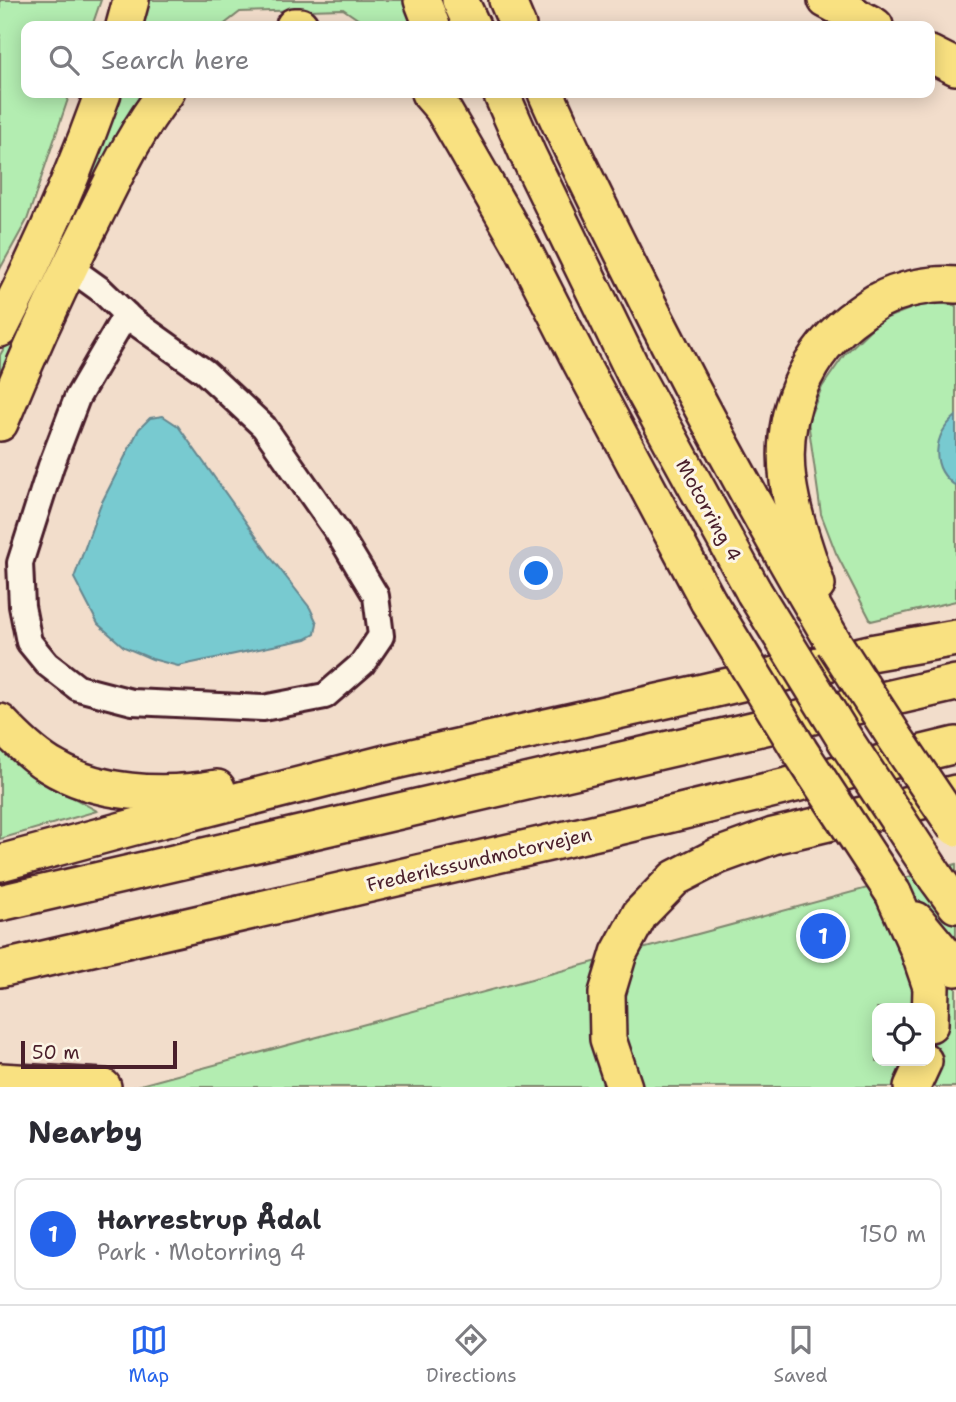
<!DOCTYPE html>
<meta charset="utf-8">
<style>
:root{--surface:#fff;--page:#f7f7f7;--text:#2b2b33;--muted:#7c7c81;--line:#e1e1e2;--accent:#2563eb}
body{margin:0;font-family:"Shantell Sans",sans-serif;background:var(--page);color:var(--text)}
.controls{position:absolute;right:21px;bottom:21px;display:grid;overflow:hidden;border-radius:14px;box-shadow:0 4px 18px #0003}
.controls button{width:63px;height:63px;display:grid;place-items:center;padding:0;border:0;border-bottom:2px solid var(--line);background:var(--surface);color:var(--text);font:35px sans-serif}
.scale{position:absolute;left:21px;bottom:18px;width:156px;box-sizing:border-box;padding-left:7px;border:4px solid #4a1f2b;border-top:0;font-size:19px;line-height:24px;white-space:nowrap;color:#4a1f2b;-webkit-text-stroke:5px #fcf5e5;paint-order:stroke}
.you{position:absolute;left:537px;top:574px;width:24px;height:24px;margin:-18px;border:5px solid #fff;border-radius:50%;background:#1a73e8;box-shadow:0 0 0 10px #1a73e833}
.badge{display:grid;place-items:center;width:46px;height:46px;border-radius:50%;background:var(--accent);color:#fff;font-size:23px;font-weight:700}
.pin{position:absolute;translate:-50% -50%;border:4px solid #fff;box-shadow:0 2px 7px #0006}
.list{margin:0;padding:0;list-style:none}
h2{display:flex;justify-content:space-between;align-items:center;height:91px;margin:0;padding:0 28px;font-size:30px}
h2 small{font-size:23px;font-weight:400;color:var(--muted)}
.list li{display:grid;grid-template-columns:46px 1fr auto;gap:21px;align-items:center;box-sizing:border-box;height:112px;margin:0 14px 14px;padding:0 14px;border:2px solid var(--line);border-radius:14px}
.list b{display:block;font-size:26px;white-space:nowrap}
.list p{margin:0;font-size:23px;white-space:nowrap;color:var(--muted)}
.list em{font-size:23px;font-style:normal;color:var(--muted)}
.icon{flex:none;width:38px;height:38px;fill:none;stroke:currentColor;stroke-width:2;stroke-linecap:round;stroke-linejoin:round}
.map{position:relative;flex:none;width:956px;height:1087px;overflow:hidden}
.search{position:absolute;background:var(--surface);box-shadow:0 4px 18px #0003;left:21px;right:21px;top:21px;height:77px;display:flex;align-items:center;gap:18px;box-sizing:border-box;padding:0 24px;border-radius:14px;color:var(--muted);font-size:26px}
.sheet{height:217px;background:var(--surface)}
nav{display:flex;justify-content:space-around;align-items:center;box-sizing:border-box;height:98px;border-top:2px solid var(--line);background:var(--surface);font-size:19px;color:var(--muted)}
nav a{display:grid;justify-items:center;gap:4px}
nav .on{color:var(--accent)}
.map>svg:first-child{display:block}
</style>
<div class="map">
<svg width="956" height="1087" viewBox="0 0 956 1087">
<rect width="100%" height="100%" fill="#f2ddcb"/>
<filter id="ink" filterUnits="userSpaceOnUse"><feTurbulence type="fractalNoise" baseFrequency=".0143" numOctaves="2"/><feDisplacementMap in="SourceGraphic" scale="14" xChannelSelector="R" yChannelSelector="G"/><feConvolveMatrix kernelMatrix="1 2 1 2 8 2 1 2 1" color-interpolation-filters="sRGB"/></filter>
<g filter="url(#ink)">
<!-- green -->
<path fill="#b3edb1" stroke="#7e866e" stroke-width="2" fill-rule="evenodd" d="M0,0H101L92,26H26V93H70L27,220L0,269Z
M144,0H405L415,26H368L343,9L240,12L222,26H137Z
M118,93H147L0,387V355L12,335Z
M930,301L956,306V601L871,621L836,553L821,514L808,421L822,387L845,354L879,321Z
M0,746L34,776L97,811L0,839Z
M956,864V1087H133ZM877,1008H930V1061H877Z"/>
<!-- water -->
<path fill="#78cad0" stroke="#66868e" stroke-width="2" d="M163,416L178,426L272,559L310,608L317,623L315,634L306,639L178,666L152,659L124,647L98,624L74,578L100,506L139,429L150,418Z
M956,416V486C929,468 933,435 956,416Z"/>
<g fill="none" stroke-linecap="round" stroke-linejoin="round">
<!-- minor casing -->
<g stroke="#4a1f2b" stroke-width="30">
<path id="minor" d="M69,267L101,290L132,320L205,372L264,427L337,531L376,596L381,636L362,664L325,696L263,708L132,702L78,688L47,664L29,642L22,606L20,563L51,466L77,398L126,314"/>
</g>
<!-- highway casing -->
<g stroke="#4a1f2b" stroke-width="40">
<path id="highway" d="M422,0L432,26
M460,0L472,26
M507,0L518,26
M826,0L875,26
M124,26L131,0
M294,26H300
M930,54L956,67
M429,93L442,108L463,144L522,247L580,361L708,601
M501,93L528,155L636,377L754,592
M546,93C570,148 597,202 624,256C689,387 759,517 834,643
M0,329C40,252 74,174 103,93
M0,423C28,354 60,285 94,218C115,176 136,130 166,93
M817,585C806,550 793,517 788,481C779,415 805,351 860,313C866,309 872,304 878,301C900,289 931,283 956,285
M0,722C15,738 30,753 49,765C97,795 163,797 217,788
M0,863L130,828L390,762L707,691L870,653L956,638
M937,879L956,905
M893,893L918,949L931,987L930,1024
M0,903L956,683
M916,920L956,968
M0,969L614,828L956,745
M0,1081L103,1087
M624,1087L608,1039L607,993L619,953L640,914L675,878L718,856L773,836L956,793
M912,1087L924,1061"/>
</g>
<!-- minor -->
<use href="#minor" stroke="#fcf5e5" stroke-width="24"/>
<!-- highway -->
<use href="#highway" stroke="#f9e181" stroke-width="35"/>
<!-- highway-bridge casing -->
<g stroke="#4a1f2b" stroke-width="40" stroke-linecap="butt">
<path id="highway-bridge" d="M754,592L846,741L937,879
M708,601L800,751L893,893
M834,643L894,736L956,828"/>
</g>
<!-- highway-bridge -->
<use href="#highway-bridge" stroke="#f9e181" stroke-width="35"/>
</g>
</g>
<g text-anchor="middle" stroke-width="6" stroke-linejoin="round" paint-order="stroke">
<!-- street labels -->
<g font-size="19" fill="#4a1f2b" stroke="#fcf5e5">
<text transform="translate(709 510) rotate(61)" y="7">Motorring 4</text>
<text transform="translate(479 859) rotate(-13)" y="7">Frederikssundmotorvejen</text>
</g>
</g>
</svg>
<div class="controls">
<button><svg class="icon" aria-label="locate" viewBox="0 0 24 24"><circle cx="12" cy="12" r="6"/><path d="M12 2v4M12 18v4M2 12h4M18 12h4"/></svg></button>
</div>
<div class="scale">50 m</div>
<div class="you"></div>
<div class="pin badge" style="left:823px;top:936px">1</div>
<div class="search"><svg class="icon" aria-label="search" viewBox="0 0 24 24"><circle cx="10" cy="10" r="6"/><path d="M15 15l6 6"/></svg>Search here</div>
</div>
<section class="sheet">
<h2>Nearby<small></small></h2>
<ul class="list">
<li><span class="badge">1</span><div><b>Harrestrup Ådal</b><p>Park · Motorring 4</p></div><em>150 m</em></li>
</ul>
</section>
<nav>
<a class="on"><svg class="icon" aria-label="map" viewBox="0 0 24 24"><path d="M3 6l6-2 6 2 6-2v14l-6 2-6-2-6 2zM9 4v14M15 6v14"/></svg>Map</a>
<a><svg class="icon" aria-label="directions" viewBox="0 0 24 24"><path d="M12 3l9 9-9 9-9-9zM9 14v-3h6M13 9l2 2-2 2"/></svg>Directions</a>
<a><svg class="icon" aria-label="saved" viewBox="0 0 24 24"><path d="M7 4h10v16l-5-4-5 4z"/></svg>Saved</a>
</nav>
